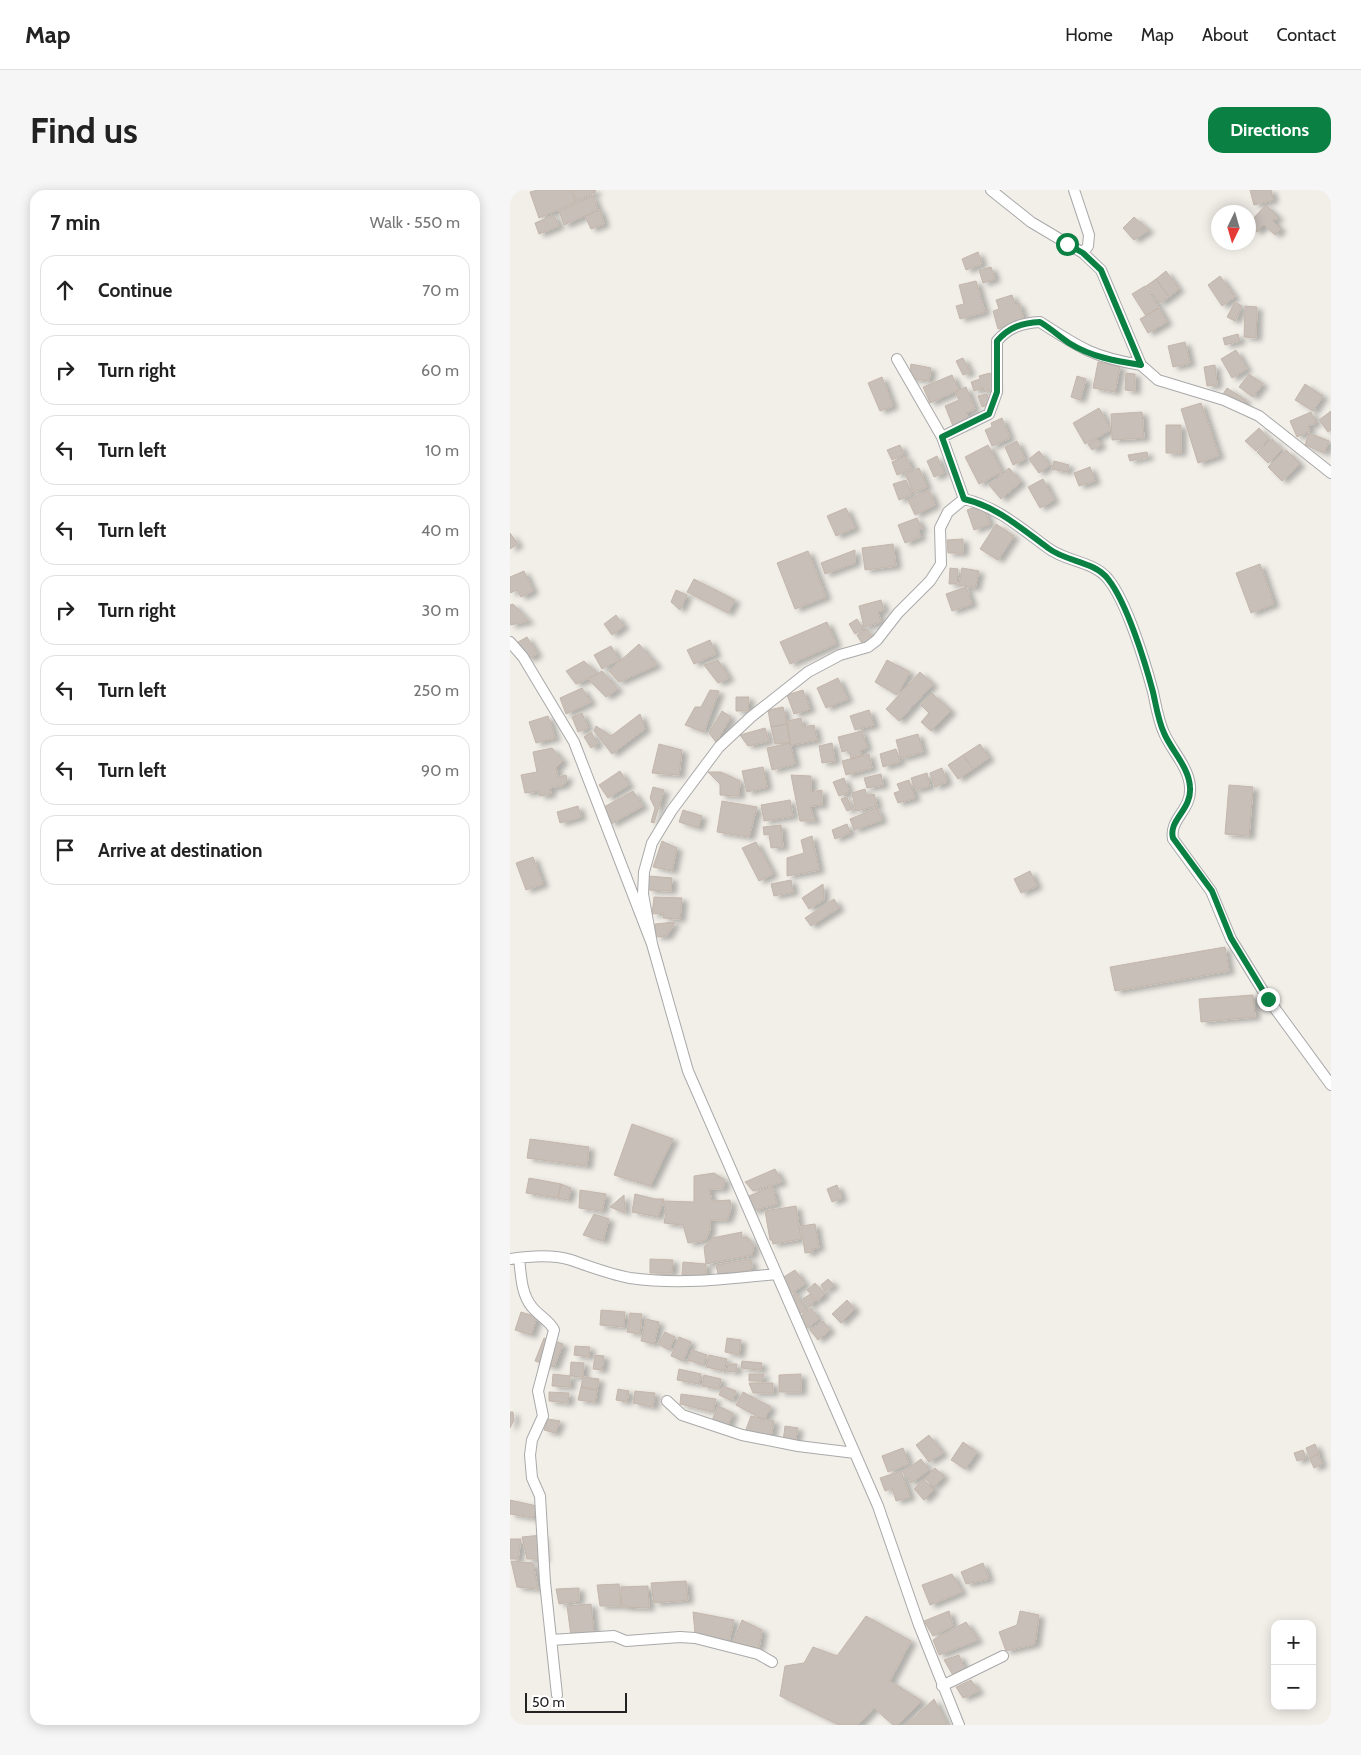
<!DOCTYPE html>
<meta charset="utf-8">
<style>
:root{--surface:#fff;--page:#f6f6f6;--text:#222;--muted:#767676;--line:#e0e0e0;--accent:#0b8043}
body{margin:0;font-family:Cabin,sans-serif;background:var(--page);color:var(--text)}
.controls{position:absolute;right:15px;bottom:15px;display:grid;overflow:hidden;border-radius:10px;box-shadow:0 2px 12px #0003}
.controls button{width:45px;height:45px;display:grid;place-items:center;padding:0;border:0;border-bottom:1px solid var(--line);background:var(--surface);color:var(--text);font:25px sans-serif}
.compass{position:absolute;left:701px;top:15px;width:45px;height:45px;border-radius:50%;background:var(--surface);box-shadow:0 2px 12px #0003;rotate:185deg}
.scale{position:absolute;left:15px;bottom:12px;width:102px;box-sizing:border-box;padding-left:5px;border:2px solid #222;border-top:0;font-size:14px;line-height:18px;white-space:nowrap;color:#222;-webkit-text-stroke:4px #fff;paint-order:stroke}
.stop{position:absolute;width:15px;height:15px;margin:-11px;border:4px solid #0b8043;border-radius:50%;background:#fff}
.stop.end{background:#0b8043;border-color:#fff;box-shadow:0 1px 5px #0008}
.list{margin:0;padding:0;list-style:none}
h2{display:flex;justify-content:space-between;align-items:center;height:65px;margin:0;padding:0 20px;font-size:21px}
h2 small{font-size:16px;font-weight:400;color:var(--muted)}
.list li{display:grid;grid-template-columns:32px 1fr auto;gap:15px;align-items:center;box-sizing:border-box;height:70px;margin:0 10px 10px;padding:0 10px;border:1px solid var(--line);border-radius:15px}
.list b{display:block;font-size:19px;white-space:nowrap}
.list em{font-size:16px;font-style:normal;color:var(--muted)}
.icon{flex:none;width:28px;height:28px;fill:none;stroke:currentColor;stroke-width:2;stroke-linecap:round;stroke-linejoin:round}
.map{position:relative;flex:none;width:821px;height:1535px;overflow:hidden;border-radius:15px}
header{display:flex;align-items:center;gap:30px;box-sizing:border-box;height:70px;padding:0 25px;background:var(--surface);border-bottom:1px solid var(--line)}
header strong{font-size:24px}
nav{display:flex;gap:28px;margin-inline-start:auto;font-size:18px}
.intro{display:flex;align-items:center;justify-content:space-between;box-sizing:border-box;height:120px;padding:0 30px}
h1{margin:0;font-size:35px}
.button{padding:12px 22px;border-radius:15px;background:var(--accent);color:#fff;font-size:18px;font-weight:700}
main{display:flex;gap:30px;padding:0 30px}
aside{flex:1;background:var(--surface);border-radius:15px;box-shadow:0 2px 12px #0003}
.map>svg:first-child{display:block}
</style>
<header>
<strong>Map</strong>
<nav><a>Home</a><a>Map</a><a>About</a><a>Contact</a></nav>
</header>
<div class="intro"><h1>Find us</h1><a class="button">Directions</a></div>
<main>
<aside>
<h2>7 min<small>Walk · 550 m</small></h2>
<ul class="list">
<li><svg class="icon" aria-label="ahead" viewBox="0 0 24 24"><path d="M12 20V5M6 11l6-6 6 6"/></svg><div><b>Continue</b></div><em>70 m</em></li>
<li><svg class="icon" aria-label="right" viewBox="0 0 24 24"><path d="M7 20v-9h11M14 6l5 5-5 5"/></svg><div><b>Turn right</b></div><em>60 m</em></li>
<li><svg class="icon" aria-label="left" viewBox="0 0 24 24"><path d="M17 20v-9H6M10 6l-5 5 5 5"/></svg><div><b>Turn left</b></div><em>10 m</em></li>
<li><svg class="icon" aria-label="left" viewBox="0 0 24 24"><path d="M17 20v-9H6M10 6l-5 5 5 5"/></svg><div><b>Turn left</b></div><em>40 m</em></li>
<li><svg class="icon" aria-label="right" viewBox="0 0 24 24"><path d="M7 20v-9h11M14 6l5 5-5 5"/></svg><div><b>Turn right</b></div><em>30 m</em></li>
<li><svg class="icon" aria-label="left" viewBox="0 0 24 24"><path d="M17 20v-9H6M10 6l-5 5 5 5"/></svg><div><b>Turn left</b></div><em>250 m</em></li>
<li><svg class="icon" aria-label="left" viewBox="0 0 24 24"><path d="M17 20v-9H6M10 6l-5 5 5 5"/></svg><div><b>Turn left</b></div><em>90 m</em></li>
<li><svg class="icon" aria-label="arrive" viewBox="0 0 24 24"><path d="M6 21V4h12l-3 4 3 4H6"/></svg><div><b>Arrive at destination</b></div></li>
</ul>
</aside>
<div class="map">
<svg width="821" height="1535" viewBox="0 0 821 1535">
<defs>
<filter id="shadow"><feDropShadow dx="5.5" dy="3" stdDeviation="2.5" flood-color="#0004"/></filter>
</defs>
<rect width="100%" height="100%" fill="#f2efe9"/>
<!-- building -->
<path fill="#c7bfb8" stroke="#c4b6ab" filter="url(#shadow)" d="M28,0H61L66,12L29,28L20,2Z
M62,0H85L86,2L67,11Z
M740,0H761L763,10L744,15Z
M83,6L88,20L54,35L49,21Z
M756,15L769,28L762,30L771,39L765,45L754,35L747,42L738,34Z
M90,20L94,34L81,39L75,26Z
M44,25L49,36L29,44L25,33Z
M624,27L639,40L624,50L613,38Z
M468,62L472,74L456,80L452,69Z
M481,77L485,89L473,93L469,80Z
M656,81L669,99L659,107L646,89Z
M710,86L725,107L712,116L698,95Z
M646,89L659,107L650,113L636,96Z
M466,91L475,122L450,129L446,116L454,114L449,95Z
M635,96L649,118L636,126L622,104Z
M502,105L505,114L509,113L514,130L488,139L483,121L489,119L486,110Z
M725,112L732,116L725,131L717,127Z
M735,116L747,117L746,148L734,147Z
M649,118L657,132L638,143L630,129Z
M728,144L730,151L715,155L713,148Z
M675,152L680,173L663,177L658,156Z
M726,160L737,179L722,188L711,169Z
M453,168L460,182L453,185L446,171Z
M588,172L610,176L605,202L583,198Z
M401,174L421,178L419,191L399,188Z
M705,175L707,195L697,196L694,177Z
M480,183L485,198L474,202L473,198L464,201L461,192L470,189L469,186Z
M616,183L625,184V201L615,200Z
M739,184L753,194L743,207L729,197Z
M442,185L449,200L420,213L413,197Z
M567,186L576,189L570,210L561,207Z
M372,187L383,216L370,221L358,193Z
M795,194L813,206L803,221L785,210Z
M456,197L465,219L456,223L460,232L443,236L435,216L449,210L445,202Z
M717,198L736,210L732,216L713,204Z
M477,204L480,214L472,217L468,206Z
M691,213L709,266L688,273L671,219Z
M589,218L601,240L575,254L563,233Z
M821,221V240L818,242L809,230Z
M632,222L634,248L602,250L601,224Z
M801,222L806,233L798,236L800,241L787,247L780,231Z
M492,228L500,248L482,256L475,240L482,237L481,233Z
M656,235H671V263H656Z
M749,238L759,249L746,261L735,251Z
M799,243L819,251L814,263L795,255Z
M587,249L591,255L582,260L578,254Z
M762,249L772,260L758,273L747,262Z
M507,251L515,269L503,275L495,257Z
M390,255L394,264L382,270L377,260Z
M478,255L492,282L469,294L455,267Z
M776,260L790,274L772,291L758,277Z
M529,261L540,275L529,283L519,269Z
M637,262L638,267L620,271L618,265Z
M396,266L402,279L387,285L382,272Z
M427,266L434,283L424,287L417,271Z
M544,271L559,275L557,282L542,279Z
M580,277L585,291L569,296L564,283Z
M409,278L417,297L404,303L395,284Z
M499,278L511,292L491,309L479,295Z
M533,289L544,310L530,318L518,297Z
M396,290L402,305L389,310L383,294Z
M419,300L425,315L405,325L398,310Z
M472,314L480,334L464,340L457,320Z
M336,318L345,338L326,346L317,326Z
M407,328L412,339L408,340L411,347L395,353L388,335Z
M486,334L504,346L488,370L470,359Z
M0,343L8,354L0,359Z
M453,349V363H438L437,350Z
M383,354L386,376L355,380L352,358Z
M345,360V373L315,384L311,373Z
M298,361L316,407L285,419L267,373Z
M750,374L764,414L741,423L726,383Z
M440,378L448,379L447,394H439Z
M452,378L469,381L465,398L449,395Z
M14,381L23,401L11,407L7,400L0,403V387Z
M184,389L225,410L218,423L177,402Z
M456,397L462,414L442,421L436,404Z
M166,400L177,405L170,420L161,412Z
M371,410L374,420L368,422L371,432L354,437L349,416Z
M3,414L19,431L0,435V415Z
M106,425L114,436L102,445L94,434Z
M347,429L353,439L345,444L339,434Z
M317,432L326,454L280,474L270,452Z
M357,439L363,449L353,455L347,445Z
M17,447L27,464L18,469L8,452Z
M200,450L206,464L184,474L177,460Z
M129,454L147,475L109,492L99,481Z
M101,456L109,470L92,479L84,465Z
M208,470L219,488L208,493L194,475Z
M377,470L400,482L387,505L365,492Z
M74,471L88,484L66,494L56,481Z
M92,481L108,499L96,507L78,489Z
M410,482L423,494L389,531L376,519Z
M328,488L338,509L316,518L307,498Z
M72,498L81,512L56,524L50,508Z
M200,500L209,501L194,542L175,535L185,517H191Z
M293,500L300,519L284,524L277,505Z
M422,503L441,521L421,541L411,532L419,523L411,515Z
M226,507H239L238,521H226Z
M273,517L277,534L261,537L258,520Z
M359,520L364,535L345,540L340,526Z
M212,521L221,527L206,552L199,543Z
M72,523L78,538L68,542L62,527Z
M130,524L135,539L102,564L84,541L86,536L101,546Z
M38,526L45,548L26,553L19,532Z
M291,528L293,537L304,535L307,550L282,555L280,553L277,531Z
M277,534L280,553L265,554L261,537Z
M255,538L259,551L238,556L230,545Z
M352,541L357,558L350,560L352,566L341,569L339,560L332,562L328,547Z
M81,542L88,554L81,558L74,547Z
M408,544L413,562L391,568L386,550Z
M280,553L285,574L262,580L257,558Z
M322,553L325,571L312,573L309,556Z
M149,554L172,560L169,585L142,583Z
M470,554L479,568L463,579L453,565Z
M42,558L53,571L46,578L48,587L56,585L57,589L54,595L40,598L41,604L30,606L29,601L15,603L11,585L27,582L23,562Z
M386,559L390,572L373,577L370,564Z
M359,564L362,578L336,585L332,571Z
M453,565L463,579L448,589L438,575Z
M253,577L257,597L237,602L232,581Z
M432,578L437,592L425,597L420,583Z
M110,581L119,595L98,608L89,595Z
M198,582H211L230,591L229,606L210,605V594Z
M417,583L420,596L405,600L401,588Z
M371,584L373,595L357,598L354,588Z
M281,585L301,586V602L312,600V615L300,616L305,631H290Z
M334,588L339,602L329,606L323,592Z
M399,590L405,608L388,613L384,603L390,601L387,594Z
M719,595L743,597L739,646L715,644Z
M143,597L154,600L144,633L141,632L145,618L140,608Z
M355,599L357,606L364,604L367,616L346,621L342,603Z
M123,601L133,616L101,634L94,617Z
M337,607L342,619L337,621L331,609Z
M280,610L283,626L254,631L251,615Z
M212,611L247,617L239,647L207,642Z
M68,616L71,627L50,633L47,622Z
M367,618L372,630L344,640L340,629Z
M173,620L192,626L188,638L169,632Z
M337,634L340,643L325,649L322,640Z
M271,635L273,657L261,658L259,644L254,645L253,637Z
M302,646L309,680L277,686V668L294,663L291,650Z
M152,651L167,658L162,681L143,677Z
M246,652L263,684L249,691L232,658Z
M23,667L33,694L16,700L6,673Z
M520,681L527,696L511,703L504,689Z
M139,686L162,688L161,701L138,700Z
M281,690L283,702L264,706L261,694Z
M313,694L314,710L299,719L292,708Z
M144,707L172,708L170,729L153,728L154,723L142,724Z
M324,709L329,718L301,736L295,728Z
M165,732L157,746L146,747L145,734Z
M715,757L719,781L605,801L600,777Z
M743,805L745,827L691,832L689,809Z
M122,934L163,949L140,996L104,985Z
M20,949L79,957L77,976L17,968Z
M265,979L272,992L243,1001L235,992Z
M204,983L215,990L213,999H199L202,1011L220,1010L221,1019L217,1030H200V1040L196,1050L178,1053L173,1035L154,1033L156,1022L153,1011L184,1012V986Z
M19,988L51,994L48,1008L16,1003Z
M51,994L61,998L58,1010L48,1008Z
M327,995L332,1008L322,1012L317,999Z
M262,997L267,1014L242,1021L236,1007Z
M70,1000L96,1004L92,1021L69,1018Z
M125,1004L145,1009H154L148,1027L122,1022Z
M114,1005L115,1023L100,1017Z
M286,1016L291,1049L263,1054L262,1050H260L255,1021Z
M84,1024L99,1029L93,1051L73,1045Z
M305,1034L309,1058L302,1059L303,1062L295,1063L291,1036Z
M232,1042L231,1047H237L244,1055L242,1065L196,1074L194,1057L202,1048Z
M140,1069L163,1070L162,1083H140Z
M239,1069L242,1072V1079L209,1088L206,1075Z
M173,1072L196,1074V1087L172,1085Z
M285,1080L295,1094L279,1105L269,1090Z
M318,1089L324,1095L315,1101L311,1095Z
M305,1093L315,1104L307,1111L297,1100Z
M286,1103L296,1120L289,1124L279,1107Z
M300,1104L305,1111L299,1117L293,1109Z
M337,1110L345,1119L331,1133L322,1124Z
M301,1118L309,1129L296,1139L287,1129Z
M91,1120L115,1122L114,1137L90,1135Z
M11,1122L27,1127L21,1145L5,1140Z
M120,1123L132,1124L130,1144L117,1142Z
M136,1129L149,1132L144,1154L131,1151Z
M313,1131L320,1140L308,1150L300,1140Z
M155,1142L165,1147L159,1160L148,1154Z
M169,1147L181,1152L173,1171L161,1166Z
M34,1148L53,1154L44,1177L25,1171Z
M217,1148L231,1150L229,1165L215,1162Z
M65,1156L80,1157L79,1167L64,1165Z
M182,1160L197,1165L193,1175L178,1170Z
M85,1165L94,1166L92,1180L83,1179Z
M199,1165L217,1169L214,1181L196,1177Z
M232,1171L252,1173L251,1180L231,1178Z
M61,1172L74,1173L73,1187L60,1186Z
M218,1174H227L226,1182L217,1181Z
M169,1179L191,1184L189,1194L167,1190Z
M43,1184L60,1186V1197L42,1196Z
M239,1184H254L252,1191H239Z
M291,1184V1202H269V1185Z
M194,1185L211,1189L209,1199L192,1196Z
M73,1187L89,1189L87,1200L71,1197Z
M239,1193H263V1203H243Z
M213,1196L226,1201L222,1211L209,1205Z
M71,1197L87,1200L85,1212L68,1210Z
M108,1199L119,1201L117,1212L106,1210Z
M125,1201L145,1203L143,1217L123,1213Z
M39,1202L59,1203L58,1213L39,1211Z
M233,1202L261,1217L254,1230L226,1215Z
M171,1204L206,1209L203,1222L170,1214Z
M208,1216L223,1223L216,1240L201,1233Z
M0,1222H3L4,1230L0,1238Z
M241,1226L264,1231L261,1247L235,1242Z
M38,1229L50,1231L45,1243L34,1240Z
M275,1236L288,1238L285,1253L273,1251Z
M419,1245L433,1263L419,1272L406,1255Z
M453,1252L467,1262L455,1279L441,1270Z
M805,1254L809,1264L800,1268L796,1258Z
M393,1258L399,1274L378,1282L372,1266Z
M793,1260L796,1268L787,1271L784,1263Z
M808,1264L812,1274L804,1278L800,1269Z
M411,1269L419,1280L401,1293L393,1282Z
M425,1278L434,1286L424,1297L415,1288Z
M391,1281L400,1307L386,1311L382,1298L375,1301L370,1288Z
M413,1289L424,1300L414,1310L404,1299Z
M0,1310L27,1316L23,1328L0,1324Z
M32,1345L34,1369H17L12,1347Z
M0,1349H11L8,1369H0Z
M1,1371L23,1373L28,1399L7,1397Z
M473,1373L479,1389L456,1394L451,1382Z
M442,1384L452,1402L420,1415L412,1395Z
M176,1391L178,1410L144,1413L141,1393Z
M109,1394L111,1416H90L87,1395Z
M138,1396L139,1418L112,1417L111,1397Z
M69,1398V1411L49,1414L46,1399Z
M81,1414L84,1445L61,1446L57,1416Z
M439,1421L443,1436L423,1446L414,1431Z
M510,1421L529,1425L525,1454L496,1461L489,1442L507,1435Z
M183,1422L224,1430L219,1452L185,1443Z
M356,1426L401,1451L380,1491L412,1511L388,1535H383L364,1518L348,1535H329L270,1506L275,1476L294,1473L303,1457L327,1466Z
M232,1430L252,1440L249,1458L223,1453Z
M456,1432L468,1450L429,1465L423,1450Z
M449,1465L456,1482L444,1487L434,1470Z
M461,1490L469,1501L453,1508L446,1497Z
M424,1509L437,1535H396Z"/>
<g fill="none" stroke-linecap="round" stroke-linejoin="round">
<!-- minor casing -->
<g stroke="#a9a9a9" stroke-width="12">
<path id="minor" d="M481,0L521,32L573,63L591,80L631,175L648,190L714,210L749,226L821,283
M564,0L579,45L578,56L573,63
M387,169L432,247L454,309
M432,247L479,224L487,202V151C499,137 512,133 530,132C570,158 583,167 631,175
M0,452L13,467L64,552L142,754L178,881L368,1316L409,1435L449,1535
M142,754L133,704L134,682L142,653L162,620L209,557L241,527L298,482L330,465L358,457L367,450L388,423L420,391L431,374L430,338L438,322L454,309C486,316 512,339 538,358C556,372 584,371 598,389C617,412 635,472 643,502C646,515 648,530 654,543C661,560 679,577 680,597C682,620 659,629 663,649L701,701L721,749L758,809L821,895
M9,1068C11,1084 11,1104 22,1117C28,1125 40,1131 44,1140L28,1201L33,1226L22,1250L20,1265L22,1288L30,1306L35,1392L47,1505
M0,1069C20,1066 42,1064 61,1070C81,1077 99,1084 120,1088C169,1095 218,1089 266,1084
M157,1211L172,1225L232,1245L288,1256L345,1263
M41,1450L104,1446L116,1451L170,1447L185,1448L248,1464L262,1472
M432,1496L493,1466"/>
</g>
<!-- minor -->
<use href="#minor" stroke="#fff" stroke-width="10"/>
</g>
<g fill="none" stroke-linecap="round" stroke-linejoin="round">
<!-- route -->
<path stroke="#0b8043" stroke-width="6" d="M557,54L573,63L591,80L631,175C606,171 581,167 559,153C549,146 540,138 530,132C512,133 499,137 487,151V202L479,224L432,247L454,309C486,316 512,339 538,358C556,372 584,371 598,389C617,413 635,472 643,502C646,515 648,530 654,543C661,560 679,577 680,597C682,620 658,630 663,648L702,701L721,748L758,809"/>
</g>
</svg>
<div class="controls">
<button>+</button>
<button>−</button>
</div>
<svg class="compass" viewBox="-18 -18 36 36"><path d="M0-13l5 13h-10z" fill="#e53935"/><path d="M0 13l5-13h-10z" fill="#767676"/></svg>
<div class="scale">50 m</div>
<div class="stop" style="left:557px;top:54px"></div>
<div class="stop end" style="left:758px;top:809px"></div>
</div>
</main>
